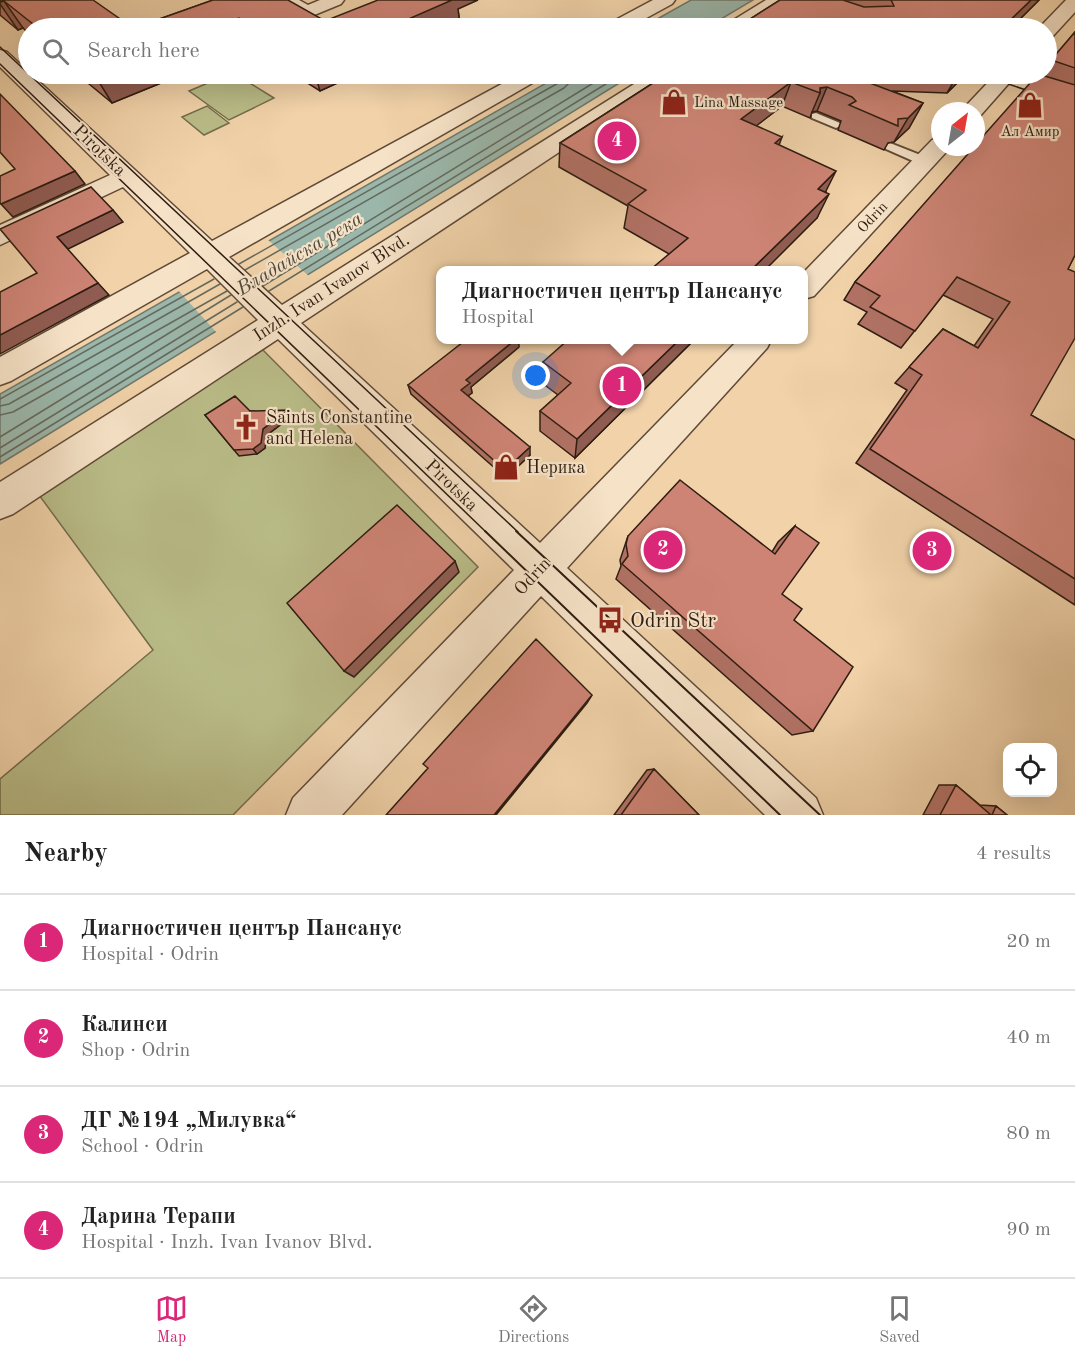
<!DOCTYPE html>
<meta charset="utf-8">
<style>
:root{--surface:#fff;--page:#f6f6f6;--text:#222;--muted:#767676;--line:#e0e0e0;--accent:#db2777}
body{margin:0;font-family:"Old Standard TT",serif;background:var(--page);color:var(--text)}
.controls{position:absolute;right:18px;bottom:18px;display:grid;overflow:hidden;border-radius:12px;box-shadow:0 6px 24px #0002}
.controls button{width:54px;height:54px;display:grid;place-items:center;padding:0;border:0;border-bottom:2px solid var(--line);background:var(--surface);color:var(--text);font:30px sans-serif}
.compass{position:absolute;left:931px;top:102px;width:54px;height:54px;border-radius:50%;background:var(--surface);box-shadow:0 6px 24px #0002;rotate:31deg}
.you{position:absolute;left:536px;top:376px;width:21px;height:21px;margin:-15px;border:4px solid #fff;border-radius:50%;background:#1a73e8;box-shadow:0 0 0 9px #1a73e833}
.badge{display:grid;place-items:center;width:39px;height:39px;border-radius:50%;background:var(--accent);color:#fff;font-size:20px;font-weight:700}
.pin{position:absolute;translate:-50% -50%;border:3px solid #fff;box-shadow:0 2px 6px #0006}
.popup{position:absolute;left:436px;top:266px;width:372px;height:78px;box-sizing:border-box;display:grid;place-content:center;border-radius:12px;background:var(--surface);filter:drop-shadow(0 2px 4px #0005);font-size:20px;white-space:nowrap;color:var(--muted)}
.popup b{font-size:22px;color:var(--text)}
.popup::after{content:'';position:absolute;left:50%;top:100%;margin-left:-12px;border:12px solid transparent;border-top-color:var(--surface)}
.list{margin:0;padding:0;list-style:none}
h2{display:flex;justify-content:space-between;align-items:center;height:78px;margin:0;padding:0 24px;font-size:26px}
h2 small{font-size:20px;font-weight:400;color:var(--muted)}
.list li{display:grid;grid-template-columns:39px 1fr auto;gap:18px;align-items:center;box-sizing:border-box;height:96px;padding:0 24px;border-top:2px solid var(--line)}
.list b{display:block;font-size:22px;white-space:nowrap}
.list p{margin:0;font-size:20px;white-space:nowrap;color:var(--muted)}
.list em{font-size:20px;font-style:normal;color:var(--muted)}
.icon{flex:none;width:33px;height:33px;fill:none;stroke:currentColor;stroke-width:2;stroke-linecap:round;stroke-linejoin:round}
.map{position:relative;flex:none;width:1075px;height:815px;overflow:hidden}
.search{position:absolute;background:var(--surface);box-shadow:0 6px 24px #0002;left:18px;right:18px;top:18px;height:66px;display:flex;align-items:center;gap:15px;box-sizing:border-box;padding:0 21px;border-radius:33px;color:var(--muted);font-size:22px}
.sheet{height:462px;background:var(--surface)}
nav{display:flex;justify-content:space-around;align-items:center;box-sizing:border-box;height:84px;border-top:2px solid var(--line);background:var(--surface);font-size:16px;color:var(--muted)}
nav a{display:grid;justify-items:center;gap:3px}
nav .on{color:var(--accent)}
.map>svg:first-child{display:block}
</style>
<div class="map">
<svg width="1075" height="815" viewBox="0 0 1075 815">
<rect width="100%" height="100%" fill="#f1d2a9"/>
<filter id="stains"><feTurbulence type="fractalNoise" baseFrequency=".00333" numOctaves="4"/><feColorMatrix values="0 0 0 0 .2 0 0 0 0 .09 0 0 0 0 .02 0 0 0 .5 -.17"/></filter>
<radialGradient id="worn" r=".72"><stop offset=".6" stop-color="#630" stop-opacity="0"/><stop offset="1" stop-color="#630" stop-opacity=".3"/></radialGradient>
<!-- green -->
<path fill="#b9bc88" stroke="#746c4c" stroke-width="1.5" d="M229,74H235L274,98L229,120L189,91Z
M207,106L229,123L204,135L182,117Z
M261,348L478,567L233,815H0V779L153,650L39,495Z"/>
<!-- water -->
<path fill="#9bb7ab" stroke="#6f796d" stroke-width="1.5" d="M691,0H753L706,28H641Z
M562,74H634L0,464V394Z"/>
<!-- pier -->
<path fill="#f1d2a9" d="M267,239L310,277L217,333L177,289Z"/>
<g fill="none" stroke-linecap="round" stroke-linejoin="round">
<!-- shore -->
<path stroke="#646a5e" stroke-width="1.5" d="M239,264L560,82L564,74
M245,270L564,88L570,82L572,74
M263,286L608,74
M269,291L622,74
M0,399L214,279
M0,406L9,404L220,284
M0,415L13,412L227,291
M0,437L231,295
M0,448L237,302
M0,457L243,307"/>
<!-- lane casing -->
<g stroke="#5f4a37" stroke-width="4">
<path id="lane" d="M816,113L840,123L842,125L836,128L812,118V114Z
M890,143L928,158L930,161L924,165L920,164L886,149V145Z"/>
</g>
<!-- street casing -->
<g stroke="#5f4a37" stroke-width="3">
<path id="street" d="M277,0H299L308,5L320,0H344L341,4L307,18L280,4Z
M653,0H675L672,4L628,28H605L608,24Z
M766,0H788L746,28H724L727,24Z
M1066,0H1075V12L1053,36L1046,38V28H1039Z
M0,50L7,52L212,241L520,74H544L541,78L229,257L282,305L650,74H674L671,78L301,323L540,543L738,340H771L767,348L567,568L816,798L823,815H765L541,596L342,815H286L293,798L514,570L278,339L13,514L0,519V482L258,320L207,269L11,381L0,385V357L190,253L123,187L0,245V225L110,175L0,67Z
M996,74H1017L980,116L976,117V111H961Z
M940,138V147H950L948,150L814,296L804,299V272L932,140Z"/>
</g>
<!-- secondary casing -->
<g stroke="#2e1c11" stroke-width="3">
<path id="secondary" d="M990,74H1019L1075,93V106L993,78Z"/>
</g>
<!-- lane -->
<use href="#lane" fill="#f6e2c7" fill-rule="evenodd"/>
<!-- street -->
<use href="#street" fill="#f6e2c7" fill-rule="evenodd"/>
<!-- secondary -->
<use href="#secondary" fill="#f6e2c7" fill-rule="evenodd"/>
<!-- tram-far1 -->
<path stroke="#2e1c11" stroke-width="1.5" d="M0,47L518,532
M0,64L486,532"/>
<!-- tram -->
<path stroke="#2e1c11" stroke-width="2" d="M485,531L780,815
M516,531L820,815"/>
</g>
<!-- wall -->
<path fill="#b17265" stroke="#2e1c11" stroke-width="1.5" d="M0,0L133,28H28V33L23,28L18,30L0,15Z
M213,0L325,21L458,9L460,25L453,28H134Z
M780,0H1039L1011,28H736Z
M1075,32V255L1068,269L1031,415L1075,440V605L856,463L907,390L895,383L943,329L974,346L993,319L943,295L901,348L858,324L867,312L844,300L855,282L1041,74H1047V66Z
M77,74H183L112,103Z
M293,74H357L320,91Z
M667,74H966L947,93L892,91L923,103L909,128L894,142L888,143L884,150L838,130L841,121L817,111L812,112L810,118L782,106L756,126L779,145L826,192L817,218L669,254L624,228L628,206L559,167L560,143Z
M695,339L575,458L540,431V411L558,395L542,383L543,362Z
M519,347L471,387L472,393L468,396L530,455L506,478L411,394L408,385Z
M250,411L292,416L267,435L265,448L257,454L239,456L205,415Z
M795,526L782,594L794,620L813,731L792,735L616,579L621,566L620,560L628,536L772,552L778,542Z
M654,769L699,815H614L647,770Z
M939,785H956L980,805L996,806L1007,815H923Z"/>
<!-- shaded-wall -->
<path fill="#905c52" stroke="#2e1c11" stroke-width="1.5" d="M439,0H478L458,9L460,25L453,28H388Z
M1031,0H1039L1011,28H1002Z
M4,1L23,28L18,30L0,4V2Z
M239,18L243,28H213Z
M94,74H183L112,103Z
M315,74H357L320,91Z
M958,74H966L947,93Z
M791,82L782,106L734,143L741,119Z
M827,87L817,111L812,112L820,93V88Z
M923,103L909,128L894,142L908,118Z
M782,137L773,162L775,143Z
M75,171L85,184L13,217L1,204Z
M836,171L824,195L818,189Z
M829,194L817,218L765,270H751Z
M113,210L123,222L68,249L57,237Z
M98,283L109,295L0,354V335Z
M516,339H519V347L471,387L472,393L463,399L461,390L466,380Z
M680,339H695L575,458L577,439Z
M288,410L292,416L267,435L265,448L257,454L253,449L263,429Z
M530,447V455L506,478L505,470Z
M455,561L459,572L354,677L344,671Z
M592,695L587,703L496,815H494Z"/>
<!-- building -->
<path fill="#ce8475" stroke="#2e1c11" stroke-width="1.5" d="M0,0H93L133,28H38L4,1L0,2Z
M213,0H288L325,21L378,0H452L388,28H256L239,18L213,28H134Z
M780,0H843L864,7L894,6L891,0H1031L1002,28H736Z
M1075,32V68L1051,60Z
M667,74H846L923,103L908,118L898,119V126L849,105L856,101L852,97L827,87L820,88V93L791,82L741,119L782,137L775,143L836,171L818,189L829,194L751,270H650L688,238L628,204L646,190L560,143Z
M1038,74L1075,85V255L1068,269L1075,272V338L1031,415L1075,440V579L870,449L922,375L909,367L943,329L978,348L1010,302L957,277L915,331L870,307L880,296L855,282L974,147H976V144Z
M0,94L75,171L1,204L0,203V176L15,169L0,152Z
M91,187L113,210L57,237L98,283L0,335V292L37,273L0,229Z
M467,339H516L466,380L470,383L461,390L530,447L505,470L408,385Z
M569,339H680L577,439L540,411L571,383L543,362Z
M235,396L250,411L288,410L263,429L261,443L253,449L234,450L205,415Z
M680,480L775,554L795,526L819,543L782,594L802,609L794,620L853,667L813,731L622,564L628,556L626,544L628,536Z
M397,505L455,561L344,671L287,603Z
M536,639L592,695L494,815H386L428,768L423,764Z
M654,769L699,815H621Z
M956,785L991,815H940Z
M996,806L1007,815H992Z"/>
<!-- icons -->
<defs>
<g id="shop-bare" transform="scale(2.07)"><path d="M-5-2.5h2.3a2.7 3.5 0 0 1 5.4 0H5L5.5 6h-11ZM-1.5-2.5h3a1.5 2.3 0 0 0-3 0Z" fill="#8f2418" stroke="#f6e2c7" stroke-width="2.5" paint-order="stroke"/></g>
<g id="church-bare" transform="scale(2.07)"><path d="M-1.2-6h2.4v3.5h3.3v2.4h-3.3V6h-2.4V-.1h-3.3v-2.4h3.3Z" fill="#8f2418" stroke="#f6e2c7" stroke-width="2.5" paint-order="stroke"/></g>
<g id="bus-bare" transform="scale(2.07)"><path d="M-5-6H5V4H4V6H2V4H-2V6H-4V4H-5ZM-3.5-4V0h7V-4ZM-3.5 1.2v1.5H-2V1.2ZM2 1.2v1.5H3.5V1.2Z" fill="#8f2418" stroke="#f6e2c7" stroke-width="2.5" paint-order="stroke"/></g>
</defs>
<g fill-rule="evenodd">
<use href="#shop-bare" x="674" y="102"/>
<use href="#shop-bare" x="1030" y="105"/>
<use href="#church-bare" x="246" y="427"/>
<use href="#shop-bare" x="506" y="467"/>
<use href="#bus-bare" x="610" y="620"/>
</g>
<g text-anchor="middle" stroke-width="4.5" stroke-linejoin="round" paint-order="stroke">
<!-- far-poi labels -->
<g font-size="15" fill="#2e1c11" stroke="#f6e2c7" text-anchor="start">
<text x="694" y="107">Lina Massage</text>
<text x="1030" y="136" text-anchor="middle">Ал Амир</text>
</g>
<!-- far-street labels -->
<g font-size="15" fill="#2e1c11" stroke="#f6e2c7">
<text transform="translate(872 217) rotate(-47)" y="5">Odrin</text>
</g>
<!-- street labels -->
<g font-size="18" fill="#2e1c11" stroke="#f6e2c7">
<text transform="translate(100 150) rotate(44)" y="6">Pirotska</text>
<text transform="translate(331 287) rotate(-33)" y="6">Inzh. Ivan Ivanov Blvd.</text>
<text transform="translate(452 485) rotate(44)" y="6">Pirotska</text>
<text transform="translate(532 576) rotate(-47)" y="6">Odrin</text>
</g>
<!-- poi labels -->
<g font-size="18" fill="#2e1c11" stroke="#f6e2c7" text-anchor="start">
<text x="266" y="423">Saints Constantine<tspan x="266" dy="21">and Helena</tspan></text>
<text x="526" y="473">Нерика</text>
</g>
<!-- water labels -->
<g font-size="20" font-style="italic" fill="#4f4a3f" stroke="#f6e2c7">
<text transform="translate(299 253) rotate(-31)" y="7">Владайска река</text>
</g>
<!-- near-poi labels -->
<g font-size="21" fill="#2e1c11" stroke="#f6e2c7" text-anchor="start">
<text x="630" y="627">Odrin Str</text>
</g>
</g>
<rect width="100%" height="100%" filter="url(#stains)"/>
<rect width="100%" height="100%" fill="url(#worn)"/>
</svg>
<div class="controls">
<button><svg class="icon" aria-label="locate" viewBox="0 0 24 24"><circle cx="12" cy="12" r="6"/><path d="M12 2v4M12 18v4M2 12h4M18 12h4"/></svg></button>
</div>
<svg class="compass" viewBox="-18 -18 36 36"><path d="M0-13l5 13h-10z" fill="#e53935"/><path d="M0 13l5-13h-10z" fill="#767676"/></svg>
<div class="you"></div>
<div class="pin badge" style="left:622px;top:386px">1</div>
<div class="popup"><b>Диагностичен център Пансанус</b>Hospital</div>
<div class="pin badge" style="left:663px;top:550px">2</div>
<div class="pin badge" style="left:932px;top:551px">3</div>
<div class="pin badge" style="left:617px;top:141px">4</div>
<div class="search"><svg class="icon" aria-label="search" viewBox="0 0 24 24"><circle cx="10" cy="10" r="6"/><path d="M15 15l6 6"/></svg>Search here</div>
</div>
<section class="sheet">
<h2>Nearby<small>4 results</small></h2>
<ul class="list">
<li><span class="badge">1</span><div><b>Диагностичен център Пансанус</b><p>Hospital · Odrin</p></div><em>20 m</em></li>
<li><span class="badge">2</span><div><b>Калинси</b><p>Shop · Odrin</p></div><em>40 m</em></li>
<li><span class="badge">3</span><div><b>ДГ №194 „Милувка“</b><p>School · Odrin</p></div><em>80 m</em></li>
<li><span class="badge">4</span><div><b>Дарина Терапи</b><p>Hospital · Inzh. Ivan Ivanov Blvd.</p></div><em>90 m</em></li>
</ul>
</section>
<nav>
<a class="on"><svg class="icon" aria-label="map" viewBox="0 0 24 24"><path d="M3 6l6-2 6 2 6-2v14l-6 2-6-2-6 2zM9 4v14M15 6v14"/></svg>Map</a>
<a><svg class="icon" aria-label="directions" viewBox="0 0 24 24"><path d="M12 3l9 9-9 9-9-9zM9 14v-3h6M13 9l2 2-2 2"/></svg>Directions</a>
<a><svg class="icon" aria-label="saved" viewBox="0 0 24 24"><path d="M7 4h10v16l-5-4-5 4z"/></svg>Saved</a>
</nav>
